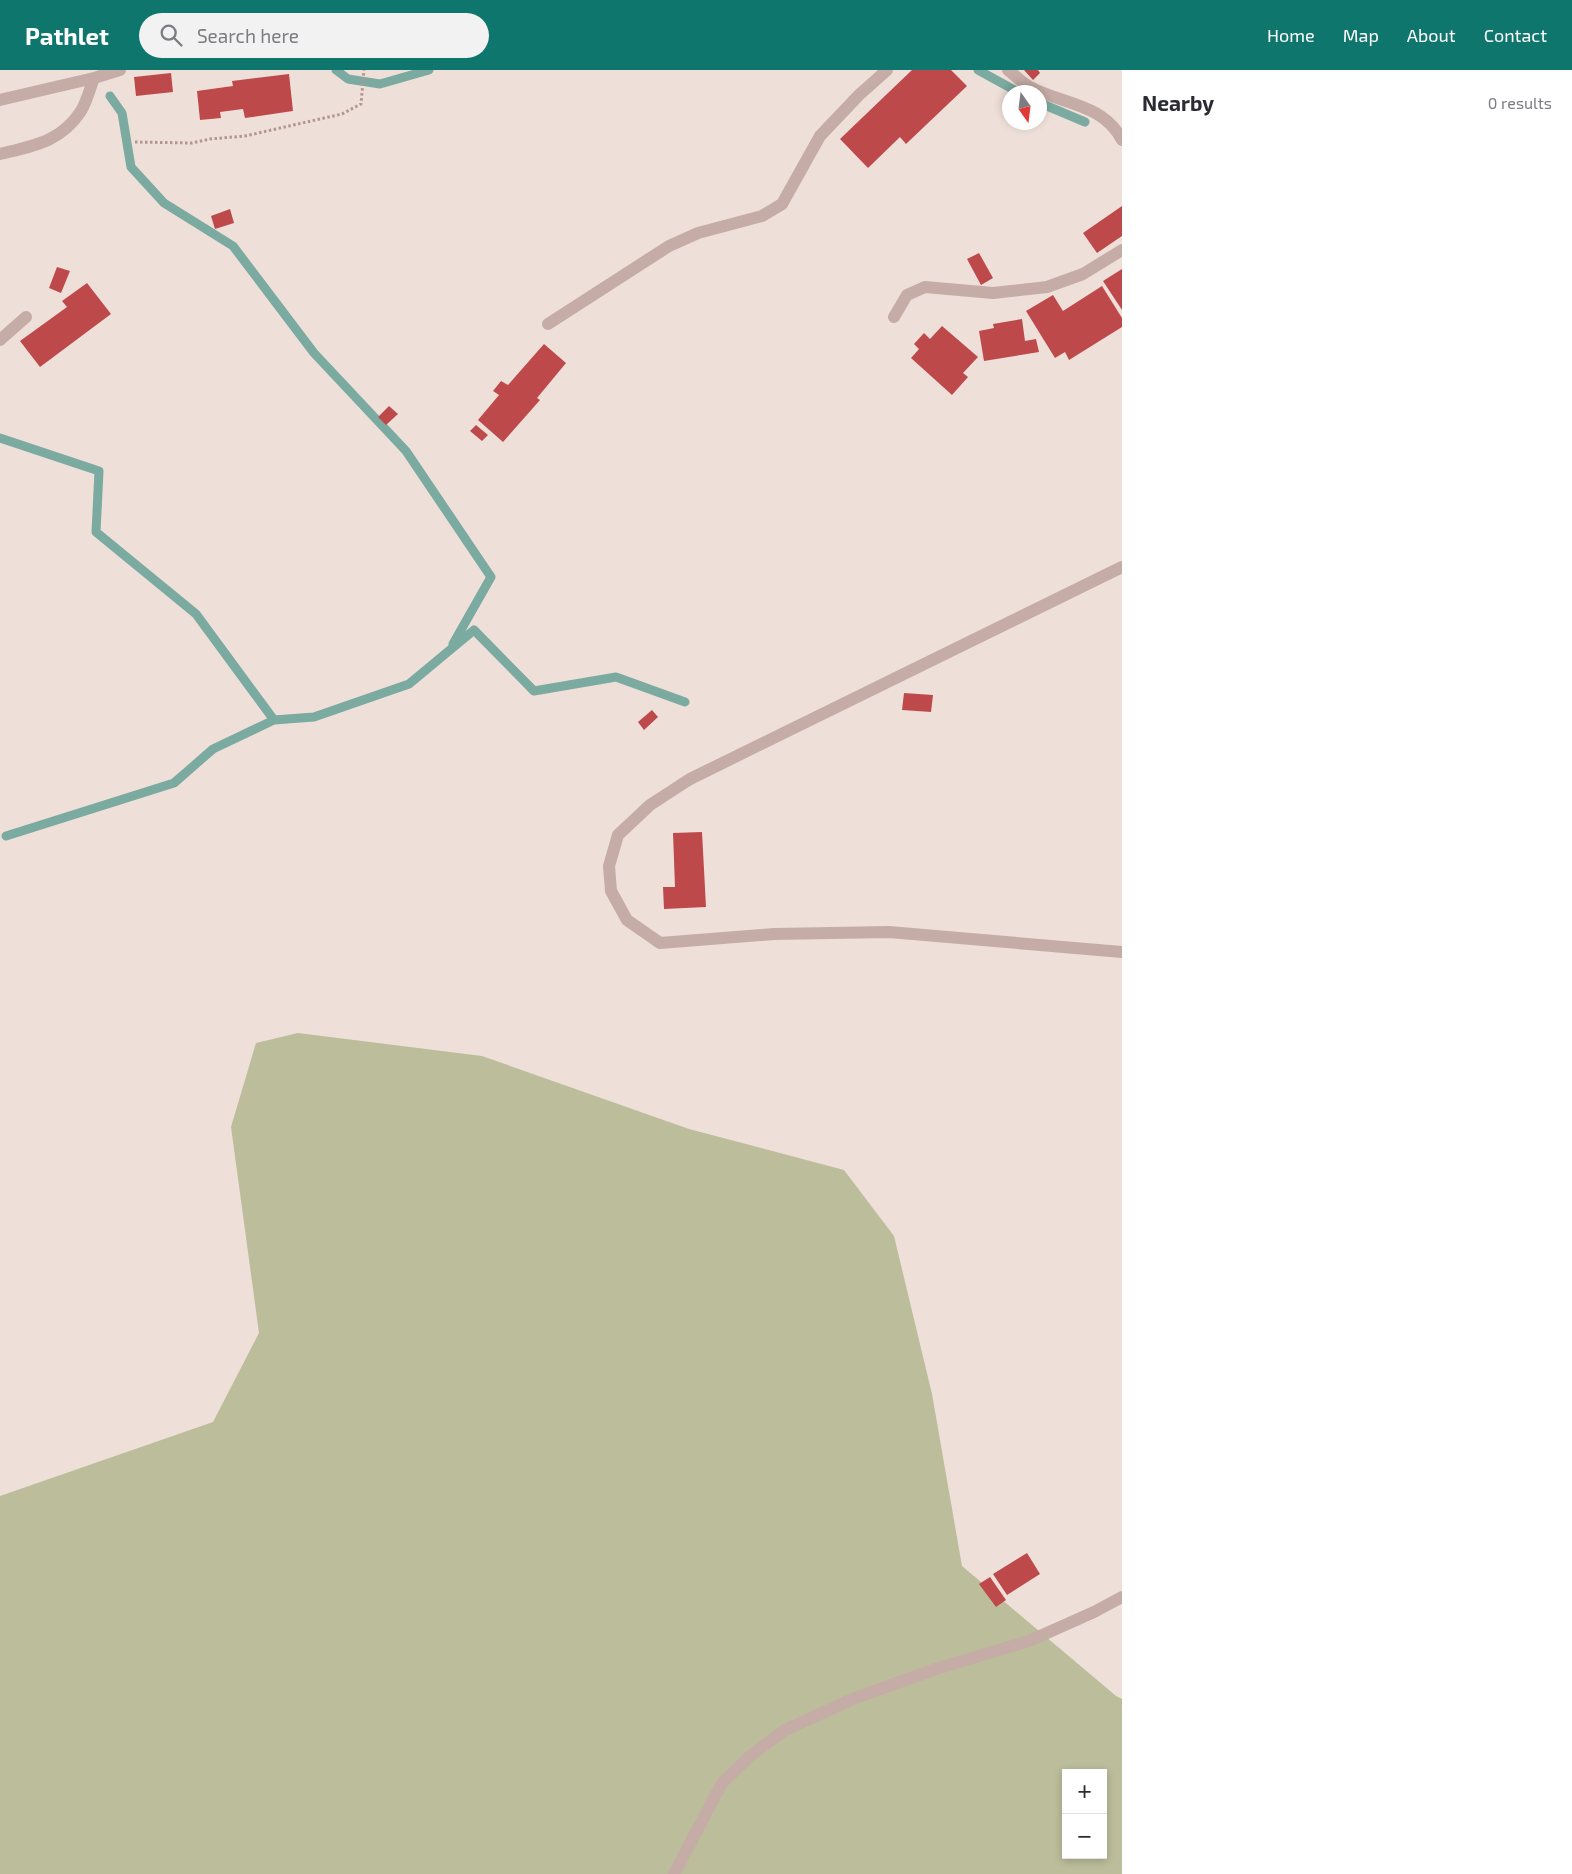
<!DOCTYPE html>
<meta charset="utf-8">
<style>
:root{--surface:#fff;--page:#f2f2f3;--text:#2b2b33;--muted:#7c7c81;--line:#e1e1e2;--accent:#0f766e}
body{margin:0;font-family:"Exo 2",sans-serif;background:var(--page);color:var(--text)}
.controls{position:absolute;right:15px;bottom:15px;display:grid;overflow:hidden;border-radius:0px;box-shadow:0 2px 8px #0003}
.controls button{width:45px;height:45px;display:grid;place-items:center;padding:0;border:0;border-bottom:1px solid var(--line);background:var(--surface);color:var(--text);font:25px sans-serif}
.compass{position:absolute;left:1002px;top:15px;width:45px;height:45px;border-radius:50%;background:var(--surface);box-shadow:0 2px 8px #0003;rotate:166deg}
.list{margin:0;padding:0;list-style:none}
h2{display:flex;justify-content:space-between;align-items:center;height:65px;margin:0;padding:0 20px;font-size:21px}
h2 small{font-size:16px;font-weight:400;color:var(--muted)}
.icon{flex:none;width:28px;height:28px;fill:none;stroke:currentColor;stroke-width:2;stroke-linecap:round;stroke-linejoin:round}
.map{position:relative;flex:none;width:1122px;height:1804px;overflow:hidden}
header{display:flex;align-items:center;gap:30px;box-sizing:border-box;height:70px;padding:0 25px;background:var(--accent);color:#fff}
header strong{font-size:24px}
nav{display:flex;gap:28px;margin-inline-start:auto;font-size:18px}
.search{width:350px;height:45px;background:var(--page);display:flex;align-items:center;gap:12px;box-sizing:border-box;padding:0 18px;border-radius:28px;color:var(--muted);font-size:19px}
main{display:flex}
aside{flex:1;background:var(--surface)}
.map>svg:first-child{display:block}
</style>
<header>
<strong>Pathlet</strong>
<div class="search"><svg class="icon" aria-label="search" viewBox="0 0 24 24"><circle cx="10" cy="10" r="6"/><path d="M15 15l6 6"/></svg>Search here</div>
<nav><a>Home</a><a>Map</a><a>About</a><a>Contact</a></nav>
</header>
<main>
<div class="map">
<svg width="1122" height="1804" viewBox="0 0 1122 1804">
<rect width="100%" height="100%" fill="#efdfd9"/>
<!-- green -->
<path fill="#bbbd9b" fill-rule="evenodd" d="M298,963L482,986L689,1059L844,1100L894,1166L932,1324L962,1496L1116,1626L1122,1629V1804H0V1426L213,1352L259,1263L231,1057L256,973ZM1066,1703H1103V1785H1066Z"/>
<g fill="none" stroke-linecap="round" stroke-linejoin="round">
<!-- stream -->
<path stroke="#7aaaa0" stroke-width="9" d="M336,0L348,9L380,14L429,0
M978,0L1018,22
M110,26L122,43L131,97L164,133L233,176L314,283L406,381L491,507L453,574
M1040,33L1085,52
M0,368L99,401L96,462L196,544L274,650
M6,766L174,713L213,679L274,650L314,647L409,614L474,560L534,621L616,607L685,632"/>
</g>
<!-- building -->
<path fill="#be494b" d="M912,0H951L967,16L906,74L900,67L868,98L840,69Z
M1024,0H1038L1040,3L1033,10Z
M171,3L173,22L136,26L134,7Z
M289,4L293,41L245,48L243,39L220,42L221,48L200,50L197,21L233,16L232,11Z
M1122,136V166L1097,183L1083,163Z
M230,139L234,153L215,159L211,146Z
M979,183L993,208L981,215L967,189Z
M57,197L70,201L61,223L49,218Z
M1122,199V240L1103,211Z
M87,213L111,244L40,297L20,271L67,237L62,231Z
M1102,216L1122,248V257L1069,290L1065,282L1055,288L1026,241L1053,225L1063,241Z
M1022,249L1025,271L1036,269L1039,282L984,291L979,261L994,258L993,254Z
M942,256L978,287L963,303L968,307L952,325L911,288L919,279L914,274L924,263L930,269Z
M544,274L566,293L537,328L540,330L503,372L478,350L499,325L493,321L501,311L508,315Z
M389,336L398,344L386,355L378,347Z
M476,355L488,365L482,371L470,361Z
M904,623L933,625L931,642L902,640Z
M652,640L658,647L644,660L638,652Z
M702,762L706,837L664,839L663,817H675L673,763Z
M1027,1483L1040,1504L1007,1525L993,1504Z
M990,1507L1006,1530L996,1537L979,1514Z"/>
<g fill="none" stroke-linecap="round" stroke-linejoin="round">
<!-- path -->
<path stroke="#b29691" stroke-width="3" stroke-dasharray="2.5 2.5" stroke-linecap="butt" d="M135,72L192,73L210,69L245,66L342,44L361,34L364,0"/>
<!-- minor -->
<path stroke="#c6aca6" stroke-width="12" d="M1008,0C1015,5 1022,13 1030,17C1061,34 1103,33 1122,70
M0,30L94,8L120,0
M0,84C33,76 61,72 81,41C87,31 90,18 94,8
M894,247L907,225L925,217L993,223L1047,217L1083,204L1122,180
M548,254L669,176L698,163L762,146L782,134L820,66L859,25L887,0
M0,270L26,247
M1122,497L690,709L650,735L618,765L609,796L611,821L627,850L660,873L774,864L889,862L1122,882
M674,1804L722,1713L750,1686L785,1660L855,1628L936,1599L1029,1571L1094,1542L1122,1527"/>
</g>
</svg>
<div class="controls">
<button>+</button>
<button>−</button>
</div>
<svg class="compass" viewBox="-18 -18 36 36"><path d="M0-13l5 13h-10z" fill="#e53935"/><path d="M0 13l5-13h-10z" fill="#7c7c81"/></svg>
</div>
<aside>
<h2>Nearby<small>0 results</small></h2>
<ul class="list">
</ul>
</aside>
</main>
